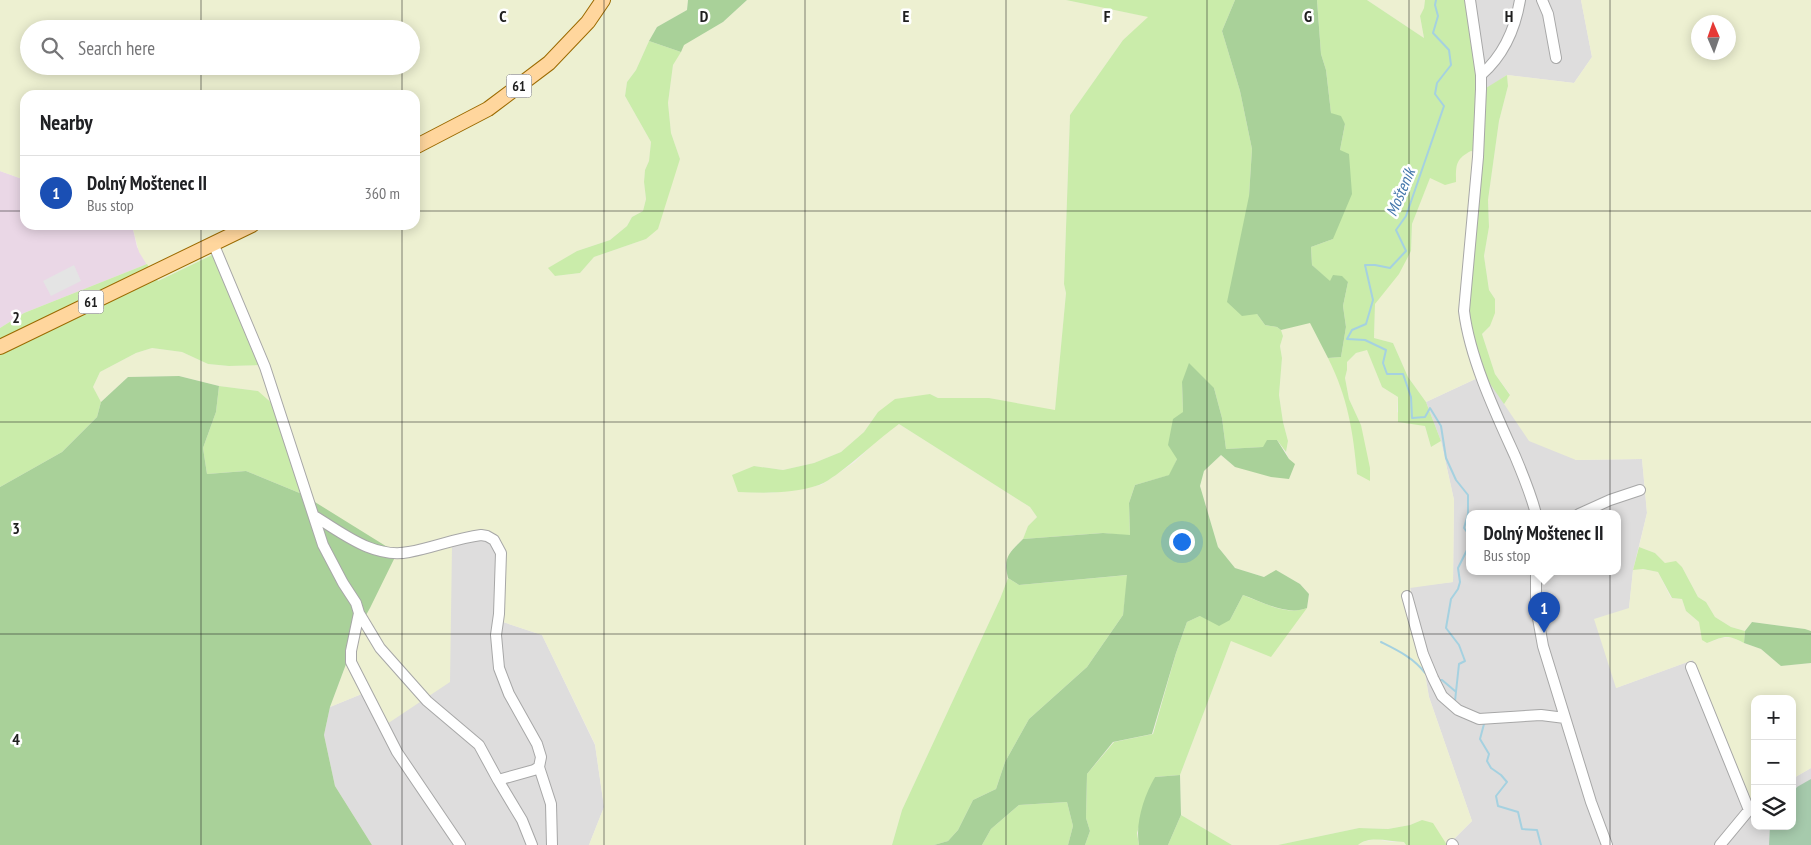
<!DOCTYPE html>
<meta charset="utf-8">
<style>
:root{--surface:#fff;--page:#f2f2f2;--text:#202124;--muted:#757577;--line:#e0e0e0;--accent:#2563eb}
body{margin:0;font-family:"PT Sans Narrow",sans-serif;background:var(--page);color:var(--text)}
.controls{position:absolute;right:15px;bottom:15px;display:grid;overflow:hidden;border-radius:10px;box-shadow:0 2px 12px #0003}
.controls button{width:45px;height:45px;display:grid;place-items:center;padding:0;border:0;border-bottom:1px solid var(--line);background:var(--surface);color:var(--text);font:25px sans-serif}
.compass{position:absolute;left:1691px;top:15px;width:45px;height:45px;border-radius:50%;background:var(--surface);box-shadow:0 2px 12px #0003;rotate:358deg}
.you{position:absolute;left:1181px;top:541px;width:18px;height:18px;margin:-12px;border:4px solid #fff;border-radius:50%;background:#1a73e8;box-shadow:0 0 0 8px #1a73e833}
.badge{display:grid;place-items:center;width:32px;height:32px;border-radius:50%;background:var(--accent);color:#fff;font-size:16px;font-weight:700}
.pin{position:absolute;translate:-50% -41px;filter:drop-shadow(0 1px 2px #0008)}
.pin::after{content:'';position:absolute;top:26px;width:18px;height:15px;background:inherit;clip-path:polygon(0 0,100% 0,50% 100%)}
.popup{position:absolute;left:1466px;top:510px;width:155px;height:65px;box-sizing:border-box;display:grid;place-content:center;border-radius:10px;background:var(--surface);filter:drop-shadow(0 1px 4px #0005);font-size:16px;white-space:nowrap;color:var(--muted)}
.popup b{font-size:19px;color:var(--text)}
.popup::after{content:'';position:absolute;left:50%;top:100%;margin-left:-10px;border:10px solid transparent;border-top-color:var(--surface)}
.list{margin:0;padding:0;list-style:none}
h2{display:flex;justify-content:space-between;align-items:center;height:65px;margin:0;padding:0 20px;font-size:21px}
h2 small{font-size:16px;font-weight:400;color:var(--muted)}
.list li{display:grid;grid-template-columns:32px 1fr auto;gap:15px;align-items:center;box-sizing:border-box;height:75px;padding:0 20px;border-top:1px solid var(--line)}
.list b{display:block;font-size:19px;white-space:nowrap}
.list p{margin:0;font-size:16px;white-space:nowrap;color:var(--muted)}
.list em{font-size:16px;font-style:normal;color:var(--muted)}
.icon{flex:none;width:28px;height:28px;fill:none;stroke:currentColor;stroke-width:2;stroke-linecap:round;stroke-linejoin:round}
.map{position:relative;flex:none;width:1811px;height:845px;overflow:hidden}
.search{position:absolute;background:var(--surface);box-shadow:0 2px 12px #0003;left:20px;top:20px;width:400px;height:55px;display:flex;align-items:center;gap:12px;box-sizing:border-box;padding:0 18px;border-radius:28px;color:var(--muted);font-size:19px}
.panel{position:absolute;background:var(--surface);box-shadow:0 2px 12px #0003;left:20px;top:90px;width:400px;height:140px;border-radius:15px}
.map>svg:first-child{display:block}
</style>
<div class="map">
<svg width="1811" height="845" viewBox="0 0 1811 845">
<rect width="100%" height="100%" fill="#f1ede6"/>
<!-- residential -->
<path fill="#dedddd" fill-rule="evenodd" d="M1473,0H1581L1592,57L1574,83L1507,75L1486,89Z
M1484,375L1576,460L1642,459L1647,513L1633,570L1629,608L1616,688L1693,660L1751,802L1755,801V826H1792V779L1811,768V845H1448L1472,821L1429,697L1410,587L1453,582L1454,500L1441,441L1426,402ZM1470,514H1618V572H1470Z
M486,538L505,560L503,622L542,635L595,745L604,807L589,845H372L335,786L324,735L330,707L369,691L452,546Z"/>
<!-- industrial -->
<path fill="#ead7e6" d="M0,171L25,180V225H132L137,247L147,264L24,313L0,328Z"/>
<!-- farmland -->
<path fill="#edf0d1" fill-rule="evenodd" d="M0,0H688L687,10L657,27L649,41L636,70L627,82L625,96L651,142L649,161L645,170L644,182L646,199L643,211L632,217L627,226L610,240L577,251L549,268L556,276L580,273L594,257L646,239L680,159L671,133L668,103L673,65L683,45L723,22L747,0H1066L1149,17L1123,40L1070,115L1064,284L1066,293L1055,411L989,398H938L930,394L878,412L864,432L841,452L814,463L783,470L754,466L738,492L771,493L795,490L821,485L855,462L880,437L899,424L1030,507L1037,517L1028,526L1023,539L1011,551L1005,565L1008,578L1000,599L902,810L892,845H589L604,807L595,744L542,635L503,622L505,560L486,538L452,546L450,682L387,724L369,691L330,707L361,624L302,494L258,391L219,386L179,376L128,377L101,402L93,387L100,372L136,353L152,348L182,352L208,364L229,366L259,365L212,255L157,281L139,252L132,225H415V95H25V180L0,171ZM29,29H411V66H29Z
M1367,0H1425L1424,8L1420,16L1424,38Z
M1581,0H1811V631L1804,629L1752,622L1745,631L1731,627L1715,617L1706,602L1698,597L1682,567L1665,563L1655,553L1639,547L1647,513L1642,459L1576,460L1529,441L1504,404L1510,394L1495,374L1482,334L1490,326L1495,299L1489,290L1484,256L1489,227L1488,200L1499,121L1508,86L1507,75L1574,83L1592,57ZM1698,22H1728V52H1698Z
M1471,151L1483,154L1470,270L1484,375L1426,402L1408,377L1393,343L1374,338L1375,304L1411,251L1412,224L1430,177L1456,163L1463,155Z
M1310,322L1337,375L1349,412L1353,429L1357,474L1361,425L1349,399L1345,378L1347,370V362L1356,353L1367,349L1382,387L1398,397L1397,412L1425,426L1431,447L1441,441L1454,500L1453,582L1410,588L1429,697L1472,821L1448,845L1422,820L1410,825L1388,829L1359,828L1278,845H1232L1181,815L1180,775L1231,641L1307,608L1309,594L1300,584L1277,571L1264,577L1235,568L1218,547L1200,486L1204,471L1221,455L1235,467L1289,459L1286,452L1288,441L1283,422L1279,395L1282,358L1280,346L1283,336L1281,330Z
M1642,569L1658,572L1671,598L1682,599L1686,611L1699,622L1707,643L1721,638L1732,637L1744,643L1761,649L1781,666L1811,663V768L1792,779V699H1755V801L1751,802L1693,660L1616,688L1594,619L1629,608L1633,570Z
M1376,839L1390,842H1404L1406,845H1358L1361,842Z"/>
<!-- grass -->
<path fill="#caecaa" d="M1066,0H1235L1222,31L1240,91L1252,149L1249,196L1257,314L1265,325L1277,327L1281,330L1283,336L1280,346L1282,358L1279,395L1283,422L1288,441L1286,452L1277,440L1264,447L1226,449L1222,418L1214,388L1182,382L1183,412L1177,459L1170,475L1135,485L1129,503L1130,536L1103,533L1023,539L1028,526L1037,517L1030,507L899,424C877,440 858,459 836,475C831,478 825,483 819,485C793,494 765,493 738,492L732,475L754,466L783,470L814,463L841,452L864,432L878,412L895,399L930,394L938,398H989L1055,410L1066,293L1064,284L1070,115L1123,40L1148,17Z
M1317,0H1367L1424,38L1420,16L1424,8L1425,0H1473L1486,88L1507,75L1508,86L1499,121L1488,200L1489,227L1484,256L1489,290L1495,299V313L1490,326L1482,334L1495,374L1510,395L1504,404L1484,375L1474,349L1469,317L1470,270L1483,154L1471,151C1455,159 1456,166 1456,182L1445,185L1430,178L1412,224L1411,251L1399,274L1375,304L1374,338L1393,343L1408,377L1426,402L1441,441L1431,447L1425,426L1398,422V397L1382,387L1367,350L1356,353L1347,362V370L1345,378L1349,399L1361,425L1370,468V481L1357,474C1353,431 1348,398 1328,358L1341,357L1346,327L1343,306L1348,282H1330L1312,265L1311,247L1333,239L1340,150L1345,124L1331,113L1326,70L1321,54Z
M649,41L681,52L673,65L668,103L671,133L680,159L658,229L646,239L594,257L580,273L555,276L548,268L577,251L610,240L627,226L632,217L643,211L646,199L644,182L645,170L649,161L651,142L625,96L627,82L636,70Z
M212,255L260,365L229,366L208,364L182,352L152,348L136,353L100,372L93,387L101,402L97,417L62,452L0,487V328L24,313L147,264L158,281Z
M219,386L258,391L275,406L302,494L246,471L207,474L203,448L216,412Z
M1639,547L1655,553L1665,563L1676,561L1682,567L1698,597L1706,602L1715,617L1731,627L1745,631L1744,643C1727,634 1725,636 1707,643L1702,640L1699,622L1686,611L1682,599L1672,598L1658,572L1643,569L1633,570Z
M1128,575L1123,615L1087,667L1029,719L1005,762L996,789L973,800L958,830L948,841L934,845H892L902,810L1000,599L1008,578L1019,585Z
M1243,595C1261,602 1288,616 1307,608L1271,657L1231,641L1180,775L1155,777L1137,833L1139,845H1085L1090,831L1086,818L1087,774L1114,742L1153,734L1176,653L1187,622L1200,616L1230,620Z
M1067,802L1073,826L1068,845H982L991,829L1019,805Z
M1181,815L1232,845H1168Z
M1422,820L1433,823L1447,845H1406L1404,842C1389,842 1370,835 1358,845H1278L1359,828L1388,829L1410,825Z"/>
<!-- forest -->
<path fill="#a9d199" d="M688,0H747L723,22L684,45L681,52L649,41L657,27L687,10Z
M1235,0H1317L1321,54L1326,70L1331,113L1341,116L1345,124L1340,150L1349,154L1352,194L1333,239L1311,247L1312,265L1330,281L1333,275L1342,276L1348,282L1343,306L1346,327L1341,357L1328,358L1310,323L1281,330L1277,327L1265,325L1257,314L1242,316L1227,302L1249,196L1252,149L1240,91L1222,31Z
M1189,363L1214,388L1222,418L1226,449L1263,447L1267,440H1277L1289,459L1295,464L1289,479L1271,477L1235,467L1221,455L1204,471L1200,486L1218,547L1235,568L1264,577L1276,570L1300,584L1309,594L1307,608C1288,616 1262,602 1243,595L1230,620L1219,626L1200,616L1187,622L1176,653L1152,734L1113,742L1087,774L1086,818L1090,831L1085,845H1068L1073,826L1067,802L1019,805L991,829L982,845H934L948,841L958,830L973,800L996,789L1005,762L1029,719L1087,667L1123,615L1127,575L1019,585L1008,578C1003,557 1009,553 1023,539L1103,533L1130,535L1129,503L1135,485L1169,475L1177,459L1168,445L1173,419L1183,412L1182,382Z
M179,376L219,386L216,412L203,448L207,474L246,471L302,494L397,553L370,608L361,624L330,707L324,735L335,786L372,845H0V487L62,452L97,417L101,402L128,377Z
M1752,622L1805,629L1811,631V663L1781,666L1761,649L1744,643L1745,631Z
M1180,775L1181,815L1168,845H1139C1135,823 1144,796 1155,777Z"/>
<!-- cemetery -->
<path fill="#a6caac" d="M1811,779V845H1769L1770,826H1792V794L1797,787Z"/>
<!-- parking -->
<path fill="#e4e4e4" d="M74,265L81,281L51,296L43,281Z"/>
<g fill="none" stroke-linecap="round" stroke-linejoin="round">
<!-- stream -->
<path stroke="#a5d1e0" stroke-width="2" d="M1436,0L1435,5L1438,16L1433,33L1449,50L1451,65L1437,83L1435,94L1444,106L1406,216L1396,230L1406,251L1390,268L1375,265H1365L1373,300L1366,324L1352,330L1347,339L1365,340L1386,350L1383,363L1387,374H1403L1411,397L1412,418L1425,417L1430,408L1441,426L1446,458L1456,480L1468,495V514L1464,528L1470,536
M1381,642C1397,650 1414,658 1425,673
M1437,680H1442L1455,691
M1455,701L1459,664L1465,661L1459,645L1446,628L1451,599L1458,589L1460,582L1458,568L1470,544
M1484,724L1480,739L1489,754L1487,761L1491,768L1501,775L1507,782L1496,796L1498,806L1518,812L1522,829L1537,830L1541,845"/>
<!-- minor casing -->
<g stroke="#a7a7a7" stroke-width="12">
<path id="minor" d="M1470,0L1481,75V89L1478,157L1464,311C1470,359 1495,412 1515,456C1523,475 1531,494 1536,514
M1542,0L1548,14L1556,58
M1481,75C1504,55 1515,30 1520,0
M213,243L265,367L323,545L343,583L356,603L359,613L380,648L427,701L479,745L498,780L522,820L532,845
M1579,514L1610,500L1640,490
M314,516C343,533 373,559 409,552C433,548 456,538 481,535L487,536L494,540L501,553L499,614L496,635L499,668L509,694L537,744L541,757L539,767L534,770L498,780
M1536,572V607L1543,646L1591,802L1607,845
M1407,596L1423,654L1433,678L1442,696L1458,710L1479,719L1541,715L1565,718
M359,613L351,651V662L397,752L460,845
M1691,667L1749,810L1720,845
M539,767L551,804L552,845
M1452,844L1453,845"/>
</g>
<!-- major casing -->
<g stroke="#9b6a00" stroke-width="16">
<path id="major" d="M415,147L488,109L549,63L588,22L603,0
M0,347L252,225"/>
</g>
<!-- minor -->
<use href="#minor" stroke="#fff" stroke-width="10"/>
<!-- major -->
<use href="#major" stroke="#ffd69d" stroke-width="14"/>
</g>
<!-- grid -->
<path fill="none" stroke="#202020" stroke-width="1" stroke-opacity="0.55" d="M201,0V29M402,0V29M604,0V845M805,0V845M1006,0V845M1207,0V845M1409,0V845M1610,0V845M201,66V95M402,66V95M0,211H25M415,211H1811M201,225V845M402,225V845M0,422H1811M0,634H1811"/>
<g text-anchor="middle" stroke-width="5" stroke-linejoin="round" paint-order="stroke">
<!-- shield labels -->
<g fill="#fff" stroke="#636363" stroke-width="1">
<rect x="506.5" y="74.5" width="25" height="23" rx="4"/>
<rect x="78.5" y="290.5" width="25" height="23" rx="4"/>
</g>
<g font-size="14" font-weight="bold" fill="#202020">
<text x="519" y="91">61</text>
<text x="91" y="307">61</text>
</g>
<!-- water labels -->
<g font-size="16" font-style="italic" fill="#4577ab" stroke="#fff">
<text transform="translate(1400 192) rotate(-67)" y="6">Mošteník</text>
</g>
</g>
<g font-size="16" text-anchor="middle" font-weight="bold" fill="#202020" stroke="#fff" stroke-width="5" stroke-linejoin="round" paint-order="stroke">
<text x="503" y="22">C</text>
<text x="704" y="22">D</text>
<text x="906" y="22">E</text>
<text x="1107" y="22">F</text>
<text x="1308" y="22">G</text>
<text x="1509" y="22">H</text>
<text x="16" y="323">2</text>
<text x="16" y="534">3</text>
<text x="16" y="745">4</text>
</g>
</svg>
<div class="controls">
<button>+</button>
<button>−</button>
<button><svg class="icon" aria-label="layers" viewBox="0 0 24 24"><path d="M12 4l9 5-9 5-9-5zM3 14l9 5 9-5"/></svg></button>
</div>
<svg class="compass" viewBox="-18 -18 36 36"><path d="M0-13l5 13h-10z" fill="#e53935"/><path d="M0 13l5-13h-10z" fill="#757577"/></svg>
<div class="you"></div>
<div class="pin badge" style="left:1544px;top:633px;background:#1a4fb4">1</div>
<div class="popup"><b>Dolný Moštenec II</b>Bus stop</div>
<div class="search"><svg class="icon" aria-label="search" viewBox="0 0 24 24"><circle cx="10" cy="10" r="6"/><path d="M15 15l6 6"/></svg>Search here</div>
<section class="panel">
<h2>Nearby<small></small></h2>
<ul class="list">
<li><span class="badge" style="background:#1a4fb4">1</span><div><b>Dolný Moštenec II</b><p>Bus stop</p></div><em>360 m</em></li>
</ul>
</section>
</div>
